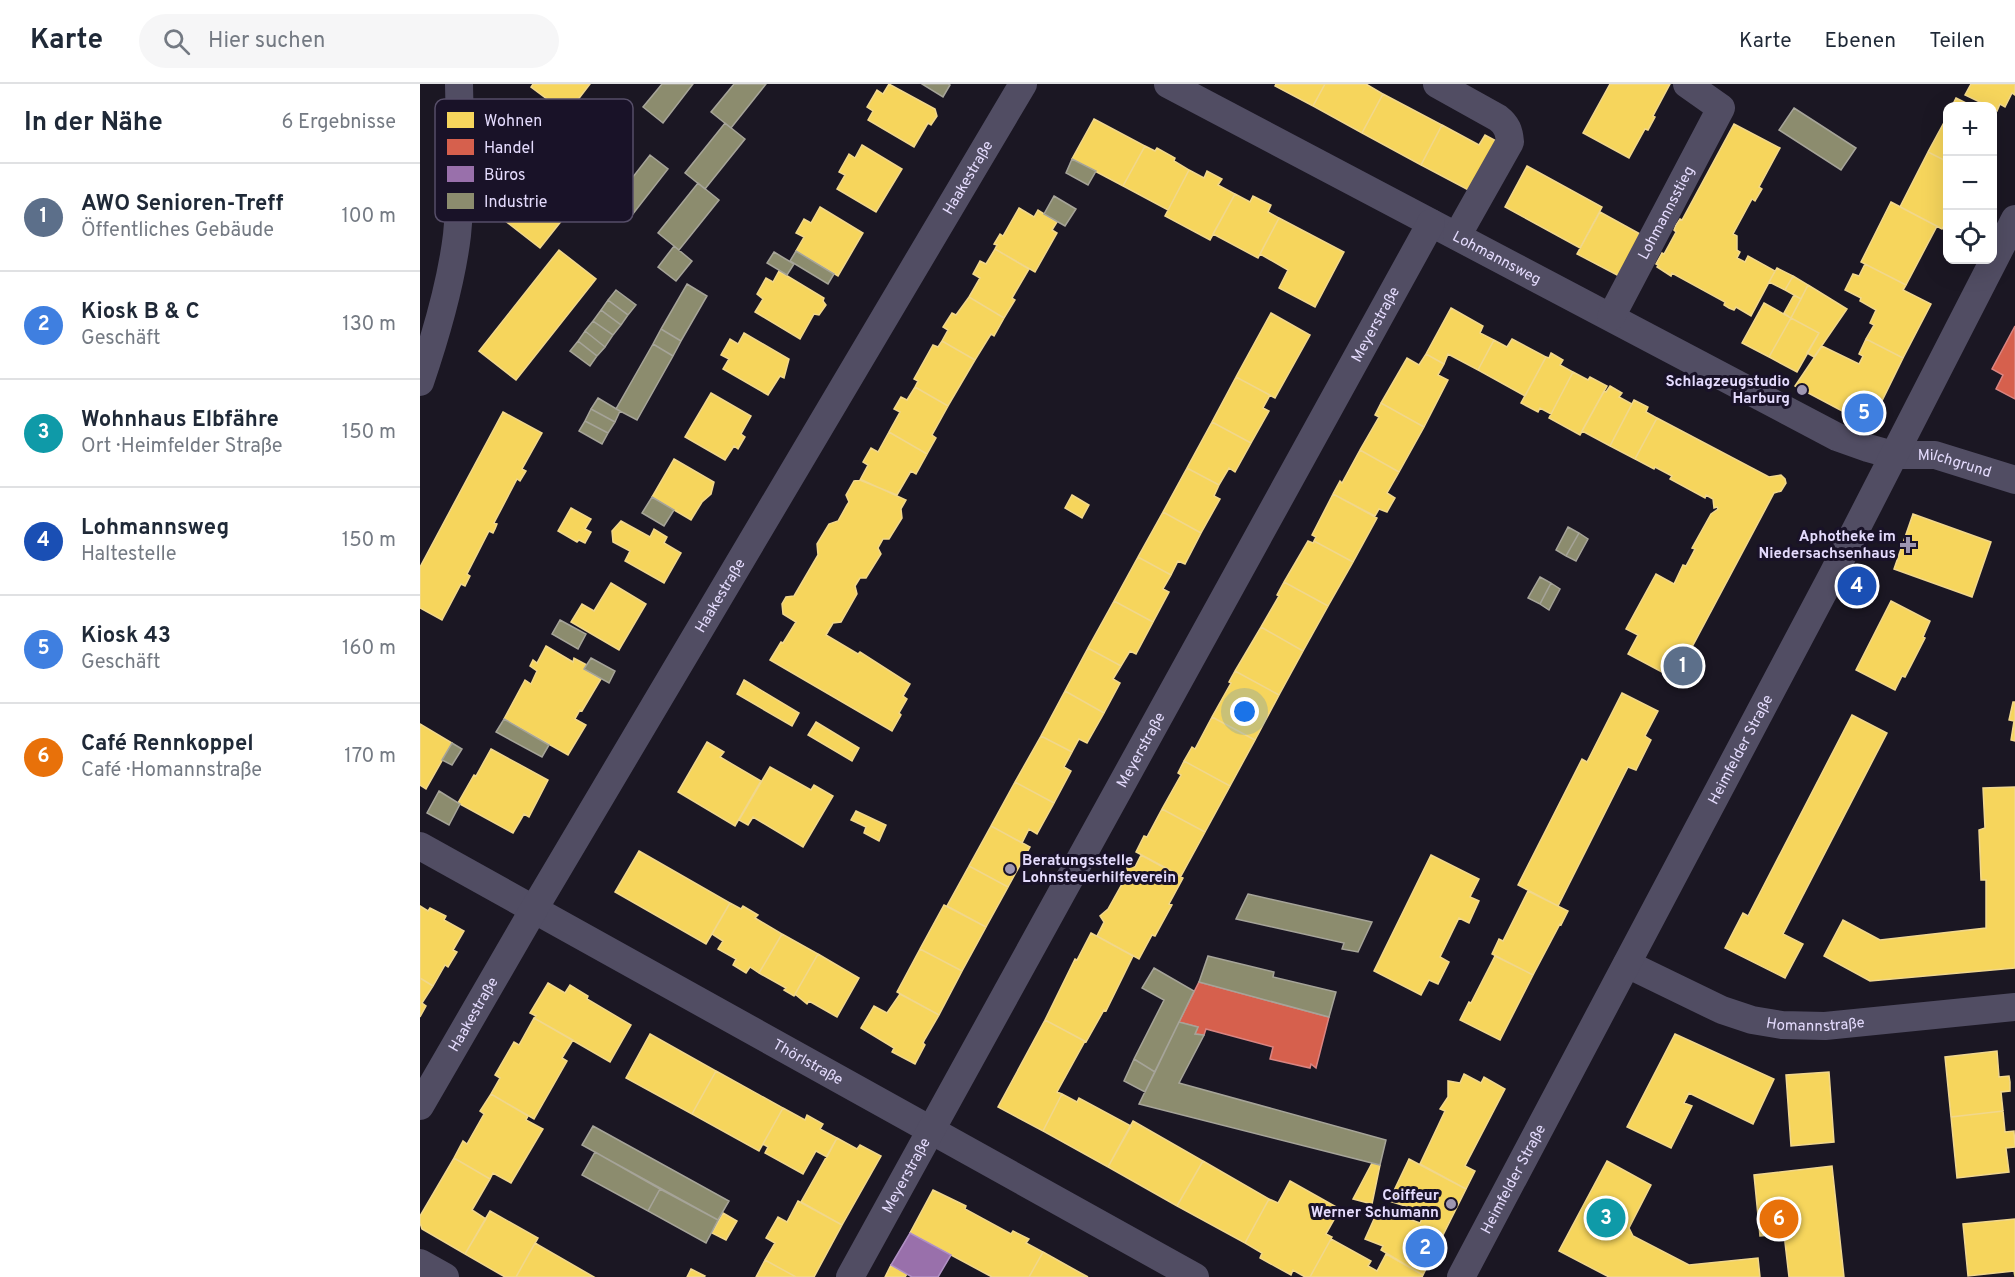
<!DOCTYPE html>
<html lang="de">
<meta charset="utf-8">
<style>
:root{--surface:#fff;--page:#f6f6f7;--text:#1f2937;--muted:#747a83;--line:#e0e1e3;--accent:#0f766e}
body{margin:0;font-family:Overpass,sans-serif;background:var(--page);color:var(--text)}
.controls{position:absolute;right:18px;top:18px;display:grid;overflow:hidden;border-radius:12px;box-shadow:0 6px 24px #0002}
.controls button{width:54px;height:54px;display:grid;place-items:center;padding:0;border:0;border-bottom:2px solid var(--line);background:var(--surface);color:var(--text);font:30px sans-serif}
.you{position:absolute;left:825px;top:628px;width:21px;height:21px;margin:-15px;border:4px solid #fff;border-radius:50%;background:#1a73e8;box-shadow:0 0 0 9px #1a73e833}
.badge{display:grid;place-items:center;width:39px;height:39px;border-radius:50%;background:var(--accent);color:#fff;font-size:20px;font-weight:700}
.pin{position:absolute;translate:-50% -50%;border:3px solid #fff;box-shadow:0 2px 6px #0006}
.list{margin:0;padding:0;list-style:none}
h2{display:flex;justify-content:space-between;align-items:center;height:78px;margin:0;padding:0 24px;font-size:26px}
h2 small{font-size:20px;font-weight:400;color:var(--muted)}
.list li{display:grid;grid-template-columns:39px 1fr auto;gap:18px;align-items:center;box-sizing:border-box;height:108px;padding:0 24px;border-top:2px solid var(--line)}
.list b{display:block;font-size:22px;white-space:nowrap}
.list p{margin:0;font-size:20px;white-space:nowrap;color:var(--muted)}
.list em{font-size:20px;font-style:normal;color:var(--muted)}
.icon{flex:none;width:33px;height:33px;fill:none;stroke:currentColor;stroke-width:2;stroke-linecap:round;stroke-linejoin:round}
.map{position:relative;flex:none;width:1595px;height:1193px;overflow:hidden}
header{display:flex;align-items:center;gap:36px;box-sizing:border-box;height:84px;padding:0 30px;background:var(--surface);border-bottom:2px solid var(--line)}
header strong{font-size:28px}
nav{display:flex;gap:33px;margin-inline-start:auto;font-size:21px}
.search{width:420px;height:54px;background:var(--page);display:flex;align-items:center;gap:15px;box-sizing:border-box;padding:0 21px;border-radius:33px;color:var(--muted);font-size:22px}
main{display:flex}
aside{flex:1;background:var(--surface)}
.map>svg:first-child{display:block}
</style>
<header>
<strong>Karte</strong>
<div class="search"><svg class="icon" aria-label="search" viewBox="0 0 24 24"><circle cx="10" cy="10" r="6"/><path d="M15 15l6 6"/></svg>Hier suchen</div>
<nav><a>Karte</a><a>Ebenen</a><a>Teilen</a></nav>
</header>
<main>
<aside>
<h2>In der Nähe<small>6 Ergebnisse</small></h2>
<ul class="list">
<li><span class="badge" style="background:#5c6f8a">1</span><div><b>AWO Senioren-Treff</b><p>Öffentliches Gebäude</p></div><em>100 m</em></li>
<li><span class="badge" style="background:#3f7fe0">2</span><div><b>Kiosk B &amp; C</b><p>Geschäft</p></div><em>130 m</em></li>
<li><span class="badge" style="background:#0f9aa8">3</span><div><b>Wohnhaus Elbfähre</b><p>Ort · Heimfelder Straße</p></div><em>150 m</em></li>
<li><span class="badge" style="background:#1a4fb4">4</span><div><b>Lohmannsweg</b><p>Haltestelle</p></div><em>150 m</em></li>
<li><span class="badge" style="background:#3f7fe0">5</span><div><b>Kiosk 43</b><p>Geschäft</p></div><em>160 m</em></li>
<li><span class="badge" style="background:#e8710a">6</span><div><b>Café Rennkoppel</b><p>Café · Homannstraße</p></div><em>170 m</em></li>
</ul>
</aside>
<div class="map">
<svg width="1595" height="1193" viewBox="0 0 1595 1193">
<rect width="100%" height="100%" fill="#1b1723"/>
<!-- homes -->
<path fill="#f6d55c" stroke="#f1d78c" stroke-width="1.5" d="M113,0H170L147,30L111,3Z
M469,0L515,25L517,32L511,41L508,39L494,63L448,36L453,27L447,23L457,6L463,10Z
M856,0H905L893,22L855,2Z
M905,0H946L963,10L942,49L893,22Z
M1190,0H1250L1233,32L1235,33L1228,46L1225,45L1209,74L1163,49Z
M1551,0H1595V11L1592,9L1585,23L1580,20L1577,27L1572,25V22H1568L1545,11Z
M963,10L1022,41L1001,81L942,49Z
M1536,14L1552,22H1532Z
M1528,31V78L1508,68Z
M165,34L201,62L120,164L84,136Z
M674,35L725,62L703,102L652,75Z
M1314,40L1360,64L1339,103L1342,105L1335,117L1332,115L1313,150L1317,152V166L1320,168L1317,174L1325,178L1328,172L1355,187L1331,232L1316,223L1314,226L1309,224L1304,221L1305,218L1252,189L1251,192L1237,183L1238,181L1236,180L1242,169L1244,170L1256,148L1254,146L1256,141L1260,135L1262,136Z
M1022,41L1059,61L1065,51L1082,60L1056,110L1001,81Z
M442,61L482,85L456,128L417,105L425,91L419,88L429,70L435,74Z
M725,62L735,67L737,64L755,74L754,77L769,86L748,126L703,102Z
M1508,68L1528,78V122L1524,128L1528,130V135L1522,145L1480,123Z
M1107,82L1182,123L1160,164L1085,123Z
M769,86L784,94L787,87L802,95L798,101L815,110L790,156L745,132Z
M815,110L830,118L833,112L851,121L848,128L859,134L838,174L793,150Z
M1471,118L1517,142L1486,201L1441,178Z
M400,123L443,149L418,192L376,167L384,153L376,149L384,135L391,139Z
M599,124L614,133L618,126L637,138L632,146L637,149L615,188L575,165L577,161L574,160L580,150L583,152Z
M1180,128L1222,151L1199,192L1157,170Z
M859,134L924,168L895,223L859,204L868,186L840,170Z
M575,165L609,185L592,214L595,216L584,234L549,213L560,194L553,190L560,177L566,180Z
M139,166L176,195L96,296L59,267Z
M1445,180L1486,201L1483,206L1511,220L1483,274L1446,255L1454,241L1450,239L1456,226L1440,217L1441,214L1425,206L1433,190L1439,192Z
M1357,184L1373,192L1365,206L1349,198Z
M359,187L404,214L403,217L406,221L399,231L394,230L380,255L335,228L343,215L337,210L346,194L353,198Z
M1373,192L1388,201L1381,215L1365,206Z
M1388,201L1427,225L1394,273L1387,269L1399,249L1371,234Z
M1374,211L1381,215L1371,234L1364,229Z
M549,213L584,234L574,252L571,250L555,276L522,257L528,246L523,243L532,229L536,231Z
M1344,219L1371,234L1349,273L1322,259Z
M1031,224L1063,242L1060,249L1074,256L1058,286L1028,270L1024,280L1006,270Z
M851,229L890,251L855,314L816,293Z
M1371,234L1399,249L1377,288L1349,273Z
M324,249L369,275L364,294L360,292L348,311L303,285L309,275L301,271L310,255L318,260Z
M1092,255L1126,273L1105,312L1058,286L1074,256L1087,263Z
M1446,255L1483,274L1454,333L1439,336L1375,302L1402,262L1439,280L1443,272L1439,270Z
M522,257L555,276L528,322L495,303L498,297L494,295L513,261L518,263Z
M1131,269L1143,276L1140,281L1153,288L1131,330L1120,324L1118,328L1101,319L1126,273L1129,274Z
M1006,270L1024,280L1018,291L1028,296L1004,343L961,319L987,274L999,281Z
M1153,288L1168,296L1170,293L1187,302L1160,351L1129,334Z
M816,293L850,311L843,324L849,327L831,359L792,338Z
M1190,302L1202,309L1199,313L1212,320L1190,362L1162,347L1184,307L1186,308Z
M495,303L528,322L512,351L516,354L507,370L469,348L480,328L474,325L481,313L487,316Z
M291,309L331,332L321,350L325,353L318,365L314,362L305,376L265,353Z
M1214,316L1228,323L1226,328L1237,334L1215,375L1190,362Z
M961,319L1004,343L979,388L940,366L959,333L955,331Z
M83,328L122,349L102,385L106,387L100,397L97,395L74,439L77,440L75,445L73,449L69,447L47,490L50,492L45,502L41,500L22,536L0,524V483Z
M1237,334L1349,393L1361,391L1365,395L1366,399L1361,407L1354,409L1255,595L1208,570L1218,551L1206,545L1236,490L1254,500L1263,481L1266,482L1275,465L1272,464L1291,430L1298,425L1297,423L1294,424L1293,415L1286,411L1285,414L1250,395L1252,392L1235,383L1234,385L1215,375Z
M792,338L831,359L815,388L809,384L799,401L767,384Z
M469,348L507,370L496,390L491,387L477,411L440,396L448,381L443,378L451,364L458,368Z
M940,366L979,388L967,409L975,414L967,428L959,425L955,432L913,410L920,397L922,399Z
M254,375L294,398L291,410L282,418L271,436L232,413Z
M767,384L799,401L794,412L800,415L781,449L743,428Z
M442,396L486,416L481,425L482,434L469,455H463L458,464L461,470L446,494H440L435,502L437,510L421,538L413,539L406,551L438,570L440,568L490,600L483,612L487,615L479,629L481,631L472,647L350,576L361,558L363,559L376,538L363,530L362,520L366,513L374,512L398,471L397,460L409,440L418,437L427,421L429,418L426,411L434,397Z
M913,410L957,434L933,478L894,457L896,453L892,451Z
M652,411L669,421L662,434L645,424Z
M151,424L171,435L165,445L171,448L165,459L159,456L157,458L138,447Z
M743,428L781,449L765,480L758,477L751,491L718,473Z
M1493,430L1571,458L1552,513L1474,485Z
M201,437L230,453L234,445L247,453L244,459L261,469L244,499L205,477L210,467L193,458L192,447Z
M888,457L893,459L894,457L933,478L908,522L864,498Z
M718,473L751,491L743,505L749,508L733,538L694,517Z
M864,498L908,522L883,567L841,543L859,512L857,511Z
M191,499L226,520L199,566L151,538L162,520L174,527Z
M694,517L733,538L716,570L710,567L701,582L668,564Z
M1471,517L1510,537L1503,553L1505,554L1485,593L1482,592L1475,606L1436,586Z
M841,543L883,567L859,611L815,587Z
M126,562L153,578L154,574L167,581L164,585L181,595L162,627L160,626L155,635L166,641L148,671L84,635L105,596L111,600L117,587L110,582L113,576L117,579Z
M668,564L701,582L693,595L700,599L684,629L645,607Z
M815,587L859,611L835,656L792,633L811,599L809,598Z
M324,596L379,629L372,642L317,610Z
M645,607L684,629L667,659L659,655L652,668L621,652Z
M1202,609L1238,627L1225,652L1231,656L1216,686L1208,683L1138,822L1098,801L1162,675L1167,678Z
M1593,618H1595V657L1591,656L1594,637L1589,636Z
M1432,631L1467,649L1363,850L1383,860L1365,894L1305,864L1323,829L1328,832Z
M792,633L835,656L810,702L764,677L772,663L775,665Z
M396,638L439,664L432,677L388,651Z
M0,640L32,659L6,705L0,701Z
M621,652L652,668L644,683L651,687L634,719L595,698Z
M287,658L304,668L300,673L341,697L315,742L258,708Z
M71,665L128,696L109,733L104,730L93,749L38,719L54,691L56,692Z
M764,677L810,702L785,748L742,725L761,691L758,689Z
M350,683L391,706L394,701L413,712L383,763L333,733L328,741L319,736Z
M595,698L634,719L617,750L609,745L602,759L571,742Z
M1595,703V884L1450,897L1404,872L1423,836L1460,856L1566,844V796H1561L1559,746L1565,744L1563,704Z
M742,725L785,748L761,792L716,768L724,752L727,753Z
M436,727L466,741L459,757L444,749L446,743L431,736Z
M571,742L610,763L588,803L549,782Z
M219,767L310,819L286,860L195,808Z
M721,771L763,794L749,820L752,821L735,852L732,851L719,875L677,852L684,838L680,832L688,825L707,791V782L715,783Z
M1011,771L1059,795L1050,813L1059,817L1049,839L1039,834L1020,873L1029,878L1018,900L1009,896L1001,911L954,887Z
M549,782L588,803L566,843L527,822Z
M1108,807L1148,827L1141,841L1140,840L1113,891L1072,870L1079,855L1083,857Z
M310,819L321,825L323,822L338,831L335,834L362,850L339,889L330,883L326,889L313,881L316,875L298,865L303,857L292,850Z
M524,821L566,843L542,887L500,865Z
M0,822L8,827L10,824L26,832L24,836L44,847L33,866L37,868L28,883L25,881L13,902L0,894Z
M671,849L713,872L686,927L684,926L666,958L625,936L655,875L657,876Z
M362,850L398,870L374,912L364,906L366,904L339,889Z
M500,865L542,887L519,931L477,908Z
M398,870L439,894L417,933L389,917L387,920L375,910Z
M1075,872L1113,891L1080,956L1040,936L1049,918L1051,919Z
M0,894L13,902L2,919L6,922L0,933Z
M128,899L145,909L150,901L168,912L167,915L211,941L190,978L114,934L116,932L110,929Z
M480,910L519,931L505,955L503,959L505,961L495,980L472,968L474,964L441,944L454,922L467,929Z
M114,934L153,956L142,974L147,977L114,1035L71,1010L80,994L75,991L94,958L99,961Z
M625,936L665,957L637,1008L642,1010L623,1047L578,1023Z
M230,950L296,987L272,1030L206,994Z
M1255,950L1354,995L1333,1040L1269,1009L1264,1019L1272,1022L1251,1064L1207,1043Z
M1577,967L1579,993L1589,992L1590,998V1007L1581,1008L1583,1027L1531,1033L1525,973Z
M296,987L363,1024L339,1067L272,1030Z
M1409,988L1414,1058L1371,1062L1366,991Z
M1044,990L1061,999L1064,993L1085,1005L1045,1082L1055,1087L1046,1105L1000,1080L1025,1027L1020,1025L1028,1013V997L1040,999Z
M71,1010L108,1032L106,1036L123,1045L91,1099L73,1089L70,1095L34,1074L43,1057L47,1060L64,1030L60,1027Z
M642,1010L657,1018L659,1014L711,1042L688,1083L623,1047Z
M363,1024L385,1036L387,1031L403,1040L400,1045L417,1054L407,1073L396,1067L383,1090L345,1069L348,1063L343,1060Z
M1583,1027L1585,1048L1594,1047L1595,1063L1586,1064L1589,1088L1537,1094L1531,1033Z
M713,1037L783,1077L757,1122L688,1083Z
M417,1054L437,1065L440,1061L461,1072L422,1141L381,1118Z
M34,1074L70,1095L52,1126L66,1135L45,1170L2,1145L0,1139V1132Z
M989,1075L1046,1105L1003,1191L961,1166L963,1162L945,1155L959,1124L1000,1139L1005,1128L969,1117Z
M783,1077L849,1115L825,1159L757,1122Z
M1187,1077L1231,1101L1209,1144L1213,1152L1269,1181L1338,1174L1340,1193H1189L1139,1167Z
M952,1079L960,1081L952,1120L933,1115Z
M1412,1082L1424,1193H1369L1364,1150L1340,1152L1334,1091Z
M870,1097L920,1125L906,1150L912,1153L890,1193H885L873,1186L871,1191L840,1174L842,1169L825,1159L849,1115L858,1119Z
M513,1106L546,1122L545,1125L591,1150L593,1147L609,1155L606,1159L623,1168L609,1193H572L490,1149Z
M378,1117L422,1141L394,1193H376L345,1176L355,1159L346,1154L358,1133L367,1138Z
M70,1127L118,1154L96,1193H85L45,1170Z
M303,1129L317,1137L306,1156L292,1149Z
M1595,1135V1193L1594,1187L1548,1192L1543,1140Z
M911,1155L951,1177L948,1182L957,1187L966,1170L1003,1191L1002,1193H890Z
M115,1159L120,1162L174,1193H96Z
M623,1168L648,1182L668,1193H609Z
M345,1176L376,1193H336Z
M471,1181L487,1190L485,1193H465Z
M271,1185L285,1192L284,1193H267Z"/>
<!-- shops -->
<path fill="#d6604d" stroke="#da8582" stroke-width="1.5" d="M1595,242V315L1576,305L1583,291L1572,285Z
M779,898L909,933L896,984L891,980L890,984L850,975L853,963L786,945L784,951L775,950L778,943L759,938Z"/>
<!-- offices -->
<path fill="#9970ab" stroke="#b090c4" stroke-width="1.5" d="M490,1149L531,1171L518,1193H492L471,1181Z"/>
<!-- industry -->
<path fill="#8c8c6e" stroke="#a6a499" stroke-width="1.5" d="M242,0H273L243,39L223,23Z
M314,0H346L311,44L291,28Z
M502,0H528L530,1L523,13Z
M1374,24L1436,64L1421,86L1359,46Z
M305,39L325,55L285,105L265,89Z
M230,71L248,85L209,135L191,121Z
M652,75L676,87L668,101L646,89Z
M278,99L299,116L259,166L238,149Z
M634,112L656,125L645,142L624,130Z
M254,162L272,177L256,197L238,183Z
M376,167L414,190L408,200L370,177Z
M354,168L374,180L367,191L347,179Z
M267,200L287,212L261,257L241,245Z
M196,206L216,221L208,231L188,216Z
M188,216L208,231L201,241L181,226Z
M181,226L201,241L193,251L173,237Z
M173,237L193,251L185,263L165,247Z
M241,245L261,257L253,272L233,260Z
M165,247L185,263L177,272L158,257Z
M158,257L177,272L170,282L150,267Z
M233,260L253,272L217,336L196,325Z
M178,314L200,327L195,338L171,325Z
M171,325L195,338L188,349L165,337Z
M165,337L188,349L182,360L159,347Z
M232,413L254,426L244,442L222,429Z
M1148,443L1159,449L1146,472L1136,466Z
M1159,449L1168,455L1156,477L1146,472Z
M1120,493L1131,499L1120,520L1108,514Z
M1131,499L1140,505L1129,526L1120,520Z
M140,536L166,550L158,565L132,550Z
M171,574L195,587L189,599L164,585Z
M84,635L129,661L122,673L76,648Z
M32,659L42,665L32,681L22,676Z
M19,707L40,720L29,741L7,729Z
M828,810L952,838L938,868L922,865L924,859L816,835Z
M788,872L854,888L853,893L916,908L909,933L779,898Z
M734,884L774,907L735,988L714,975L744,916L722,904Z
M759,938L778,943L775,950L784,951L759,999L966,1056L960,1081L719,1020Z
M714,975L735,988L725,1008L704,997Z
M173,1042L309,1117L298,1136L162,1061Z
M175,1068L240,1105L228,1127L162,1091Z
M240,1105L298,1136L286,1159L228,1127Z"/>
<g fill="none" stroke-linecap="round" stroke-linejoin="round">
<!-- minor -->
<g stroke="#514d63" stroke-width="28">
<path id="s1" d="M748,0L1417,353L1448,364L1473,371H1515L1595,396"/>
<path d="M1017,0L1078,34C1087,41 1089,47 1090,58L1037,152"/>
<path id="s2" d="M1191,233L1301,24L1267,0"/>
<path d="M0,298C16,251 31,201 37,151C42,101 40,50 39,0"/>
<path id="s3" d="M0,762L775,1193"/>
<path id="s4" d="M1207,880L1302,926L1332,936L1362,941L1405,942L1595,923"/>
<path id="s5" d="M0,1022L114,825L603,0"/>
<path d="M0,1179L25,1193"/>
<path id="s6" d="M430,1193L1011,139"/>
<path id="s7" d="M1041,1193L1413,490L1595,135"/>
</g>
</g>
<!-- markers -->
<g fill="#9e96b1" stroke="#191228" stroke-width="2">
<circle cx="1382" cy="306" r="6"/>
<path d="M1485 452h6v6h6v6h-6v6h-6v-6h-6v-6h6z"/>
<circle cx="590" cy="785" r="6"/>
<circle cx="1031" cy="1120" r="6"/>
</g>
<g text-anchor="middle" stroke-width="6" stroke-linejoin="round" paint-order="stroke">
<!-- street labels -->
<g font-size="15" fill="#e4dbfd" stroke="#191228">
<text dy="5" stroke="none"><textPath href="#s5" startOffset="1078">Haakestraße</textPath></text>
<text dy="5" stroke="none"><textPath href="#s2" startOffset="118">Lohmannsstieg</textPath></text>
<text dy="5" stroke="none"><textPath href="#s1" startOffset="372">Lohmannsweg</textPath></text>
<text dy="5" stroke="none"><textPath href="#s6" startOffset="1088">Meyerstraße</textPath></text>
<text dy="5" stroke="none"><textPath href="#s1" startOffset="878">Milchgrund</textPath></text>
<text dy="5" stroke="none"><textPath href="#s5" startOffset="592">Haakestraße</textPath></text>
<text dy="5" stroke="none"><textPath href="#s7" startOffset="597">Heimfelder Straße</textPath></text>
<text dy="5" stroke="none"><textPath href="#s6" startOffset="602">Meyerstraße</textPath></text>
<text dy="5" stroke="none"><textPath href="#s5" startOffset="106">Haakestraße</textPath></text>
<text dy="5" stroke="none"><textPath href="#s4" startOffset="201">Homannstraße</textPath></text>
<text dy="5" stroke="none"><textPath href="#s3" startOffset="444">Thörlstraße</textPath></text>
<text dy="5" stroke="none"><textPath href="#s6" startOffset="116">Meyerstraße</textPath></text>
<text dy="5" stroke="none"><textPath href="#s7" startOffset="111">Heimfelder Straße</textPath></text>
</g>
<!-- poi labels -->
<g font-size="15" font-weight="bold" fill="#e4dbfd" stroke="#191228" text-anchor="end">
<text x="1370" y="302">Schlagzeugstudio<tspan x="1370" dy="17">Harburg</tspan></text>
<text x="1476" y="457">Aphotheke im<tspan x="1476" dy="17">Niedersachsenhaus</tspan></text>
<text x="602" y="781" text-anchor="start">Beratungsstelle<tspan x="602" dy="17">Lohnsteuerhilfeverein</tspan></text>
<text x="1019" y="1116">Coiffeur<tspan x="1019" dy="17">Werner Schumann</tspan></text>
</g>
</g>
<!-- legend -->
<rect x="15" y="15" width="198" height="123" rx="9" fill="#191228" stroke="#564e68" stroke-width="1.5"/>
<rect x="27" y="28" width="27" height="16" fill="#f6d55c"/>
<rect x="27" y="55" width="27" height="16" fill="#d6604d"/>
<rect x="27" y="82" width="27" height="16" fill="#9970ab"/>
<rect x="27" y="109" width="27" height="16" fill="#8c8c6e"/>
<g font-size="16" fill="#e4dbfd">
<text x="64" y="42">Wohnen</text>
<text x="64" y="69">Handel</text>
<text x="64" y="96">Büros</text>
<text x="64" y="123">Industrie</text>
</g>
</svg>
<div class="controls">
<button>+</button>
<button>−</button>
<button><svg class="icon" aria-label="locate" viewBox="0 0 24 24"><circle cx="12" cy="12" r="6"/><path d="M12 2v4M12 18v4M2 12h4M18 12h4"/></svg></button>
</div>
<div class="you"></div>
<div class="pin badge" style="left:1263px;top:582px;background:#5c6f8a">1</div>
<div class="pin badge" style="left:1005px;top:1164px;background:#3f7fe0">2</div>
<div class="pin badge" style="left:1186px;top:1134px;background:#0f9aa8">3</div>
<div class="pin badge" style="left:1437px;top:502px;background:#1a4fb4">4</div>
<div class="pin badge" style="left:1444px;top:329px;background:#3f7fe0">5</div>
<div class="pin badge" style="left:1359px;top:1135px;background:#e8710a">6</div>
</div>
</main>
